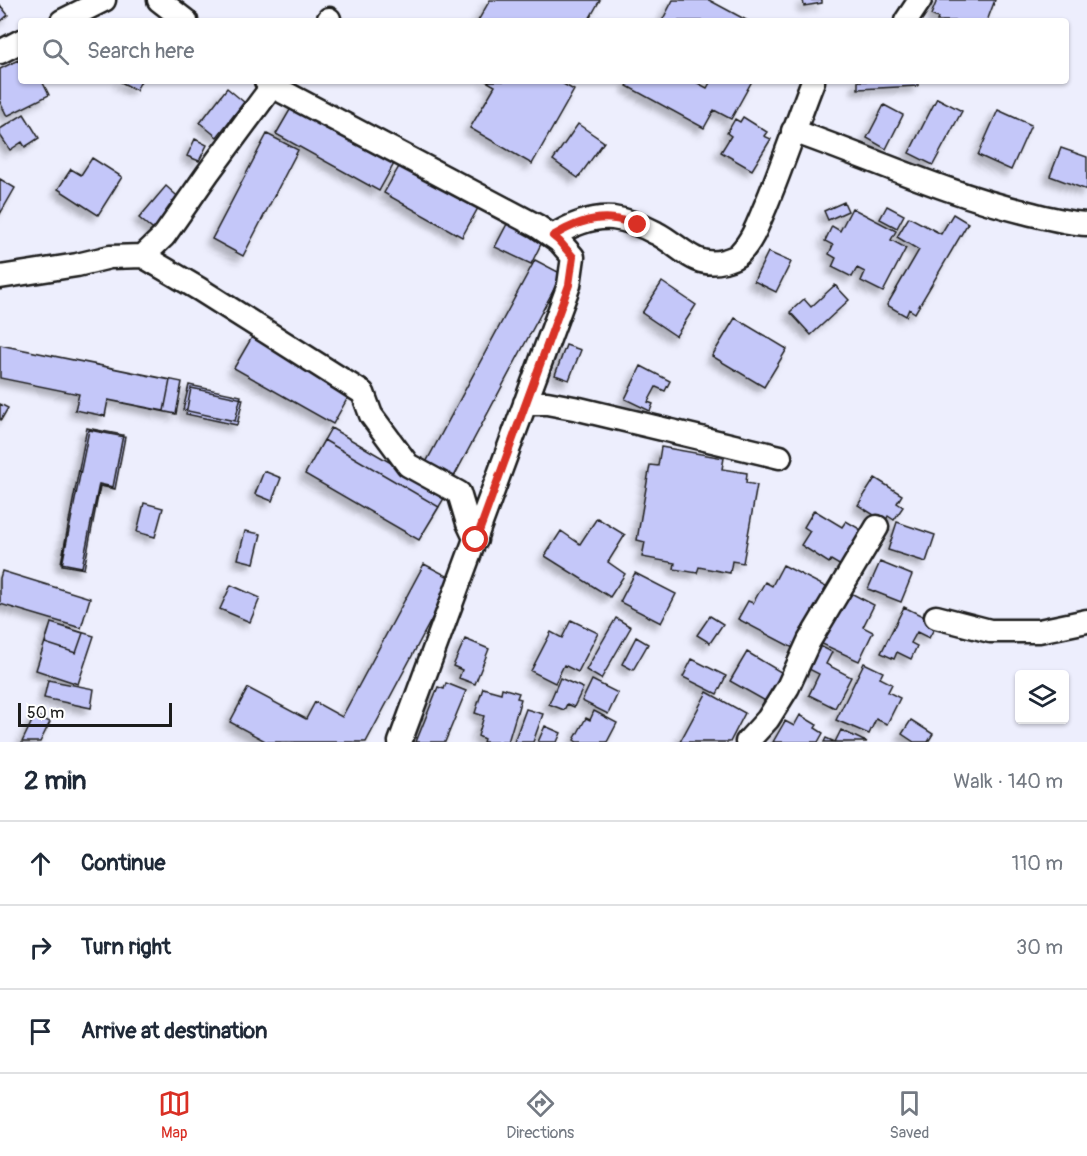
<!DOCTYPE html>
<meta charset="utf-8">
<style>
:root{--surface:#fff;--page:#f2f2f3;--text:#1f2937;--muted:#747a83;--line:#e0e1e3;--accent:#d93025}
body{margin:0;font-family:Pangolin,sans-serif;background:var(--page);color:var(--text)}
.controls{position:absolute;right:18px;bottom:18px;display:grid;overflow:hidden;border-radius:6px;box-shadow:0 2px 4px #0004}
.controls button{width:54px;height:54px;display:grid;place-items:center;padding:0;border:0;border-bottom:2px solid var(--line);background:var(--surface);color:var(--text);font:30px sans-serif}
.scale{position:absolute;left:18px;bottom:15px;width:154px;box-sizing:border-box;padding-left:6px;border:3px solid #1c1c1c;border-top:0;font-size:16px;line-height:21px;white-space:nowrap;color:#1c1c1c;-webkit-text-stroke:4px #fff;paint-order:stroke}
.stop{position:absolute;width:18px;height:18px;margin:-14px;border:4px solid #d93025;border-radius:50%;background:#fff}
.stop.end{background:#d93025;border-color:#fff;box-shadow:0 2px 6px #0008}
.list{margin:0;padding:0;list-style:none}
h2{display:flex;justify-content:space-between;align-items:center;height:78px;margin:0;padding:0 24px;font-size:26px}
h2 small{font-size:20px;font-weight:400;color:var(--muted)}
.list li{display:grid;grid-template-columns:39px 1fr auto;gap:18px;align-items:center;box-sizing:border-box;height:84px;padding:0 24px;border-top:2px solid var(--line)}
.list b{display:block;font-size:22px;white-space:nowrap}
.list em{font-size:20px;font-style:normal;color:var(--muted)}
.icon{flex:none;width:33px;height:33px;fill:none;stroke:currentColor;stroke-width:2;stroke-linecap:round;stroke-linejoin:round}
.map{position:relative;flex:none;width:1087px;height:742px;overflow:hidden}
.search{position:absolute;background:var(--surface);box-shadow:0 2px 4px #0004;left:18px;right:18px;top:18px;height:66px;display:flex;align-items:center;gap:15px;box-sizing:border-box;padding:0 21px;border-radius:6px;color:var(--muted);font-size:22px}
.sheet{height:330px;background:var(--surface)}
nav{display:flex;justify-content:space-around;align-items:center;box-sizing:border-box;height:84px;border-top:2px solid var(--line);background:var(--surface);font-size:16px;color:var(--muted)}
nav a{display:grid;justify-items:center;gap:3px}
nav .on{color:var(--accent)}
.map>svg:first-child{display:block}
</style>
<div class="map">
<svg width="1087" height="742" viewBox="0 0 1087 742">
<defs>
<filter id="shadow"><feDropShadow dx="-5.5" dy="5.5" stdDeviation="3" flood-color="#0004"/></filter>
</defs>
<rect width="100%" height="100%" fill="#edeefd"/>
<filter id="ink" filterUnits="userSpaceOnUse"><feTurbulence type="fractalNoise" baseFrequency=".0167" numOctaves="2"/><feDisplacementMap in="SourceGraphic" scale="12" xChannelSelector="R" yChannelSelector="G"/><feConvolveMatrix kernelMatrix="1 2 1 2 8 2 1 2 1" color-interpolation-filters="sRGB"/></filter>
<g filter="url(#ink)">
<!-- building -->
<path fill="#c4c7f9" stroke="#1c1c1c" stroke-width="1.5" filter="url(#shadow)" d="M490,0H600L588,21H478Z
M673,0H709L748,21H662Z
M803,0H822V3L804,6Z
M937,0H995L987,21H937L938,18L931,15Z
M0,5L8,15L0,22Z
M18,60L21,65V81H42L49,95L7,116L0,102V69Z
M119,81H141L136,90Z
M486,81H558L574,90L532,164L470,128L495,86Z
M630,81H694L707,88L711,81H752L731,119L714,110L704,128L627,86Z
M858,81H918V86L858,89Z
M227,88L244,102L217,137L200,123Z
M937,98L962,111L933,165L909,153Z
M294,103L396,160L379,191L276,134Z
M884,105L903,115L886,149L867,138Z
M998,110L1031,125L1011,170L978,155Z
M24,114L39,138L25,147L22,142L10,150L0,135V129Z
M743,117L767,132L764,136L771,139L752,170L721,152L731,136L727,133L735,119L740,122Z
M578,124L604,142L578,178L553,160Z
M267,134L298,150L243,256L212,239Z
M195,139L207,145L199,161L187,156Z
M1061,148L1087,157V190L1050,176Z
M92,158L122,177L98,215L58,189L71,169L81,175Z
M400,165L478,208L462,237L384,193Z
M0,179L15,188L0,214Z
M166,186L184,202L157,233L139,218Z
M844,202L848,211L828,220L824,211Z
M887,206L904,215L897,228L880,219Z
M852,208L896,231L891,240L906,248L883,292L861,281L865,272L857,268L852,277L832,267L836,258L829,254L833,245L825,241L832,226L840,231Z
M953,214L968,223L915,313L909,309L906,316L887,305L919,250L897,237L909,217L941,234Z
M508,222L543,240L531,264L495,247Z
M768,252L791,262L776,292L754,281Z
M535,260L562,274L450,484L422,470Z
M662,282L696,305L676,336L642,313Z
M835,285L849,300L811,335L790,312L804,299L811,307Z
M735,318L787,349L764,387L712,356Z
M252,337L351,392L333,424L234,368Z
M0,345L170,380L164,411L108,400L105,416L75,410L79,394L0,378Z
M0,345L182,382L176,414L108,400L105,416L75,410L79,394L0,378Z
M566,345L581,350L569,380L555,375Z
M641,366L670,381L665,391L656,387L648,402L653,404L650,411L625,399Z
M189,385L241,396L235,421L183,410Z
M191,388L243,399L237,425L186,414Z
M0,404L8,408L1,420L0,419Z
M87,428L123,435L113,487L99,484L82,567L61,563Z
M331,428L446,495L419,540L305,474Z
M89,430L125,437L115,489L100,486L84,569L62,565Z
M324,440L439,507L419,540L305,474Z
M661,447L724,458L722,469L747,473L746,483L757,485L743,563L732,561L730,573L699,567L697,573L674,569L675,563L642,557L645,542L637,540L650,465L658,466Z
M264,471L281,478L272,501L255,494Z
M875,478L902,495L897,503L903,507L894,520L888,516L885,522L858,505Z
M144,503L163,508L155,537L137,532Z
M814,510L842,527L846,521L863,531L841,566L831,560L829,563L801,545L810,531L804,527Z
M597,518L625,535L608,562L625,574L610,597L545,556L561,531L580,544Z
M897,522L935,535L926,562L888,550Z
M245,531L261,534L254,563L238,559Z
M880,562L912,575L901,602L868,589Z
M424,564L453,579L366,742H267L230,722L248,688L306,719L315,702L342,717Z
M424,564L453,579L366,742H267L230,722L248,688L306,719L315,702L342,717Z
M783,565L828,588L795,649L738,619L748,601L753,603L765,582L772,586Z
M2,571L90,598L81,628L0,604V578Z
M2,571L90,598L81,628L0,604V578Z
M635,573L676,594L661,623L620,602Z
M231,585L260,598L250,622L220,609Z
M845,590L874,605L863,627L873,632L859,661L818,642Z
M904,607L937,623L929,638L917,632L911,643L917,646L911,659L897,652L894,659L881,653Z
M710,616L723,624L710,643L697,635Z
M616,618L631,627L601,679L586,670Z
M571,620L598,633L578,672L564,665L555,683L531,671L551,632L562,638Z
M51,623L94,636L78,684L36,670Z
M51,623L83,633L76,653L45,643Z
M636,637L648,644L633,670L622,664Z
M465,639L489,649L475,684L459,678L462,670L453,666Z
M814,643L832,652L826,664L851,677L835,708L809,695L819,674L803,666Z
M747,652L786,675L769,703L730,681Z
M692,659L726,676L717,694L683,677Z
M864,663L883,672L880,678L892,684L888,692L900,698L887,724L876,719L869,734L836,720Z
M560,678L583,688L574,707L567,704L564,710L549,704Z
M48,680L94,689L91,708L44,698Z
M592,680L618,693L608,714L582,701Z
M446,683L466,691L445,742H416L438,687L444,689Z
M483,688L501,693L502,688L519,693L517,698L521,699L508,742H483L484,739L478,736L484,716L475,713Z
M707,692L745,713L730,742H680Z
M526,709L543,714L533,742H514Z
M594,711L617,723L607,742H577L574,740L586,718L590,720Z
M35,715L50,722L40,742H22Z
M800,715L817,725L815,728L823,733L818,742H773L785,721L794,726Z
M911,720L933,734L928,742H914L902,734Z
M545,726L561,733L557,742H538Z
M841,730L862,740L867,742H824L826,738L835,742Z"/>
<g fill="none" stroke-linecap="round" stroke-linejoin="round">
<!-- minor casing -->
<g stroke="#1c1c1c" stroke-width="27">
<path id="minor" d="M159,0L186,21
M62,21L104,0
M328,21L329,19
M906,21L920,0
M0,52L21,41
M266,81L272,86L537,226L559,241L573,257L569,285L400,742
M793,131C871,158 944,193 1024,212C1045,217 1065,223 1087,224
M553,236C571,225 591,216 613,218C627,220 643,226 656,233C680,245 694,269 724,261C730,259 737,257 740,253C753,240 759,221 766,205C783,164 797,122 813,81
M143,256L199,289L363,393L371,415L408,465L459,493L468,523L476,540
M0,277L77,265L110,257L143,256L164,236L208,173L276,81
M525,403H547L579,409L780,457
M936,617L990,631H1039L1087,621
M747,742L768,719L788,687L809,641L877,527"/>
</g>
<!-- minor -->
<use href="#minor" stroke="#fff" stroke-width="22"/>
</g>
</g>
<g fill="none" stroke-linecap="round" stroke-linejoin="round" filter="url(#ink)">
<!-- route -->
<path stroke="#d93025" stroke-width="8" d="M476,540L569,285L573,257L559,241L553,236C571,225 593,215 615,219C623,220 631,223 638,225"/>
</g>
</svg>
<div class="controls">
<button><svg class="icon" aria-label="layers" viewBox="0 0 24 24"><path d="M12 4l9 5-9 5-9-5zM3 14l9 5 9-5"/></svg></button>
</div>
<div class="scale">50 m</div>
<div class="stop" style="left:476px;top:540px"></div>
<div class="stop end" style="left:638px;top:225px"></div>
<div class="search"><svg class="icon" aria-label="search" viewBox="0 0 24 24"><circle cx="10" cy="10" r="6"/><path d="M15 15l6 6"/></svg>Search here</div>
</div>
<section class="sheet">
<h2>2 min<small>Walk · 140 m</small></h2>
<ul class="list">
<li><svg class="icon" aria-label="ahead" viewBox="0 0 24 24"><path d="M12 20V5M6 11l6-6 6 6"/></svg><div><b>Continue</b></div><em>110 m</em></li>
<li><svg class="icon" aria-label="right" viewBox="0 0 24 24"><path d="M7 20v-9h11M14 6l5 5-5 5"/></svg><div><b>Turn right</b></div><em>30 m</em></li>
<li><svg class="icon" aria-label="arrive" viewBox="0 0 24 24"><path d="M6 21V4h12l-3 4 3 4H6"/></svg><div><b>Arrive at destination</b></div></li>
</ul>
</section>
<nav>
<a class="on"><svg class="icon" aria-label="map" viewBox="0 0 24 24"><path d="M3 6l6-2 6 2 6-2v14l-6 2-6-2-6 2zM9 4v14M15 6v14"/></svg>Map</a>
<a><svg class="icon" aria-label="directions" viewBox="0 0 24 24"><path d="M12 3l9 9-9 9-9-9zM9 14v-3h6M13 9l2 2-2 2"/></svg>Directions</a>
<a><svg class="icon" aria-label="saved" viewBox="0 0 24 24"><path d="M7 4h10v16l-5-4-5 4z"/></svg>Saved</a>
</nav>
